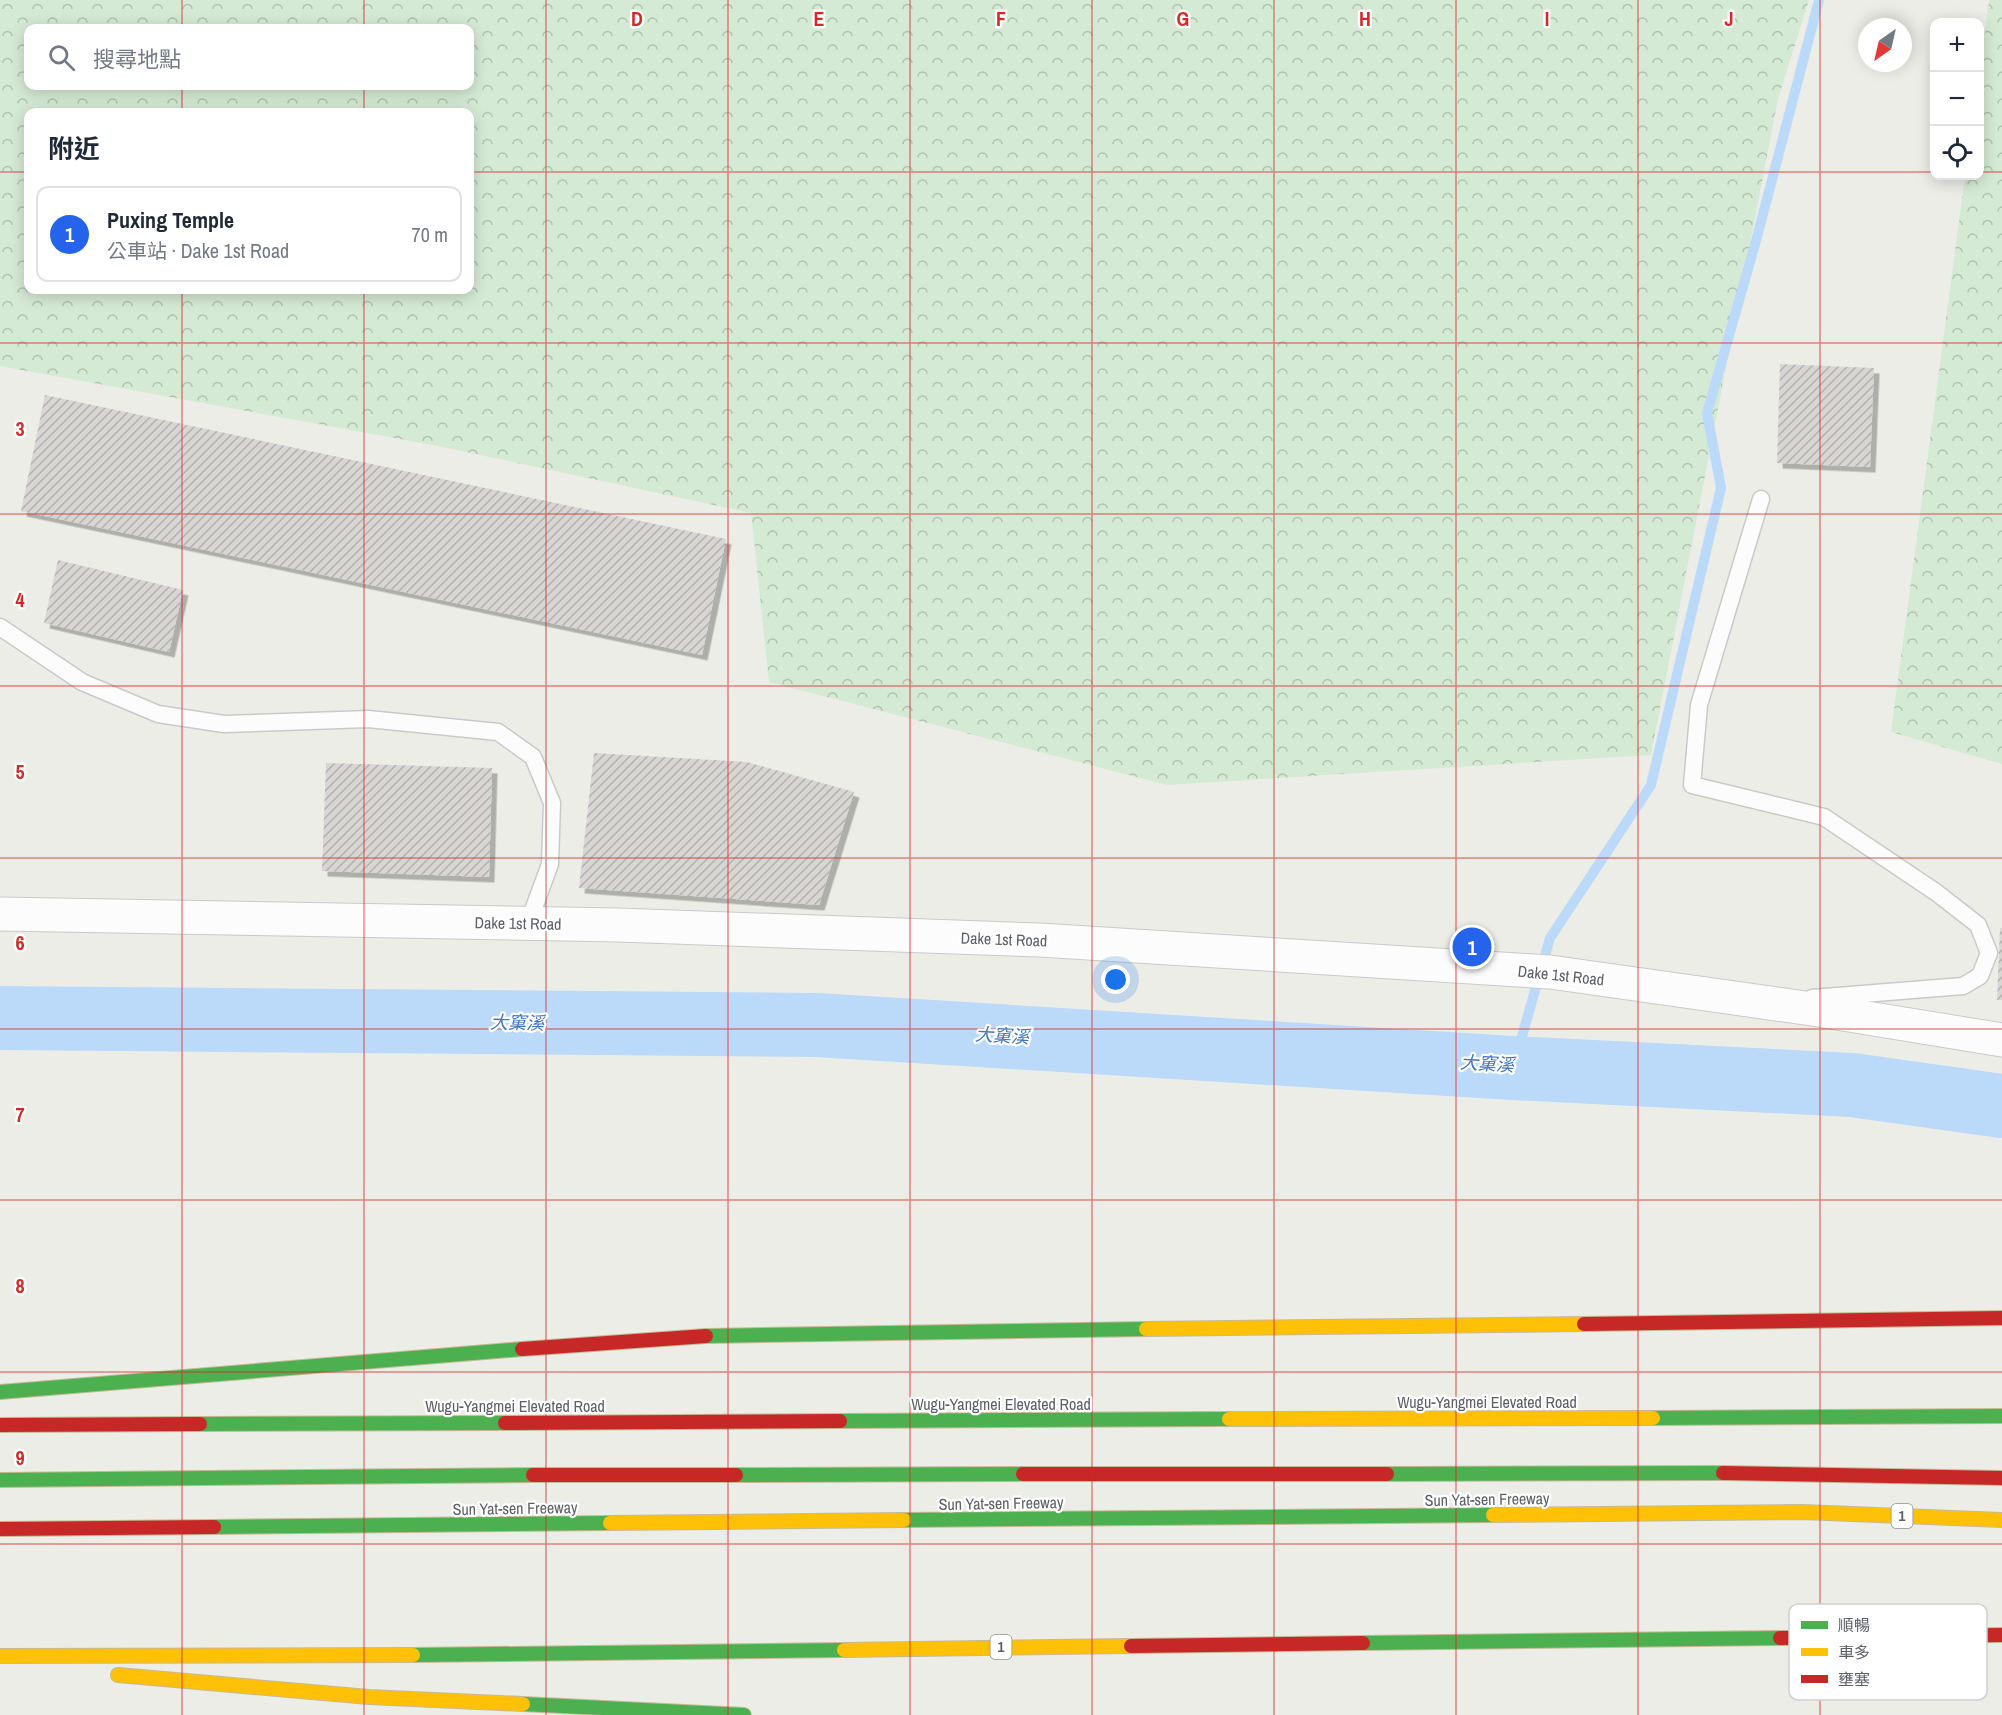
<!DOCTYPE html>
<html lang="zh-TW">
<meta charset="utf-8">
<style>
:root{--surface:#fff;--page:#f2f2f3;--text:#1f2937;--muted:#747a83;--line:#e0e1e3;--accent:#2563eb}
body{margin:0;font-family:"Archivo Narrow","Noto Sans TC",sans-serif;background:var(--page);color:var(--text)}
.controls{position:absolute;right:18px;top:18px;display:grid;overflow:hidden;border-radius:12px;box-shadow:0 3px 15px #0003}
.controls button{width:54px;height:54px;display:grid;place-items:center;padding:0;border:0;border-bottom:2px solid var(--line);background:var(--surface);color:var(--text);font:30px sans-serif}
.compass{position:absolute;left:1858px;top:18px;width:54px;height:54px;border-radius:50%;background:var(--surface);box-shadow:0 3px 15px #0003;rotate:214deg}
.you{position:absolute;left:1116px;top:980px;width:21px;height:21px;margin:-15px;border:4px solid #fff;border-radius:50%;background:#1a73e8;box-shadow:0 0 0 9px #1a73e833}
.badge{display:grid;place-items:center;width:39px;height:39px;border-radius:50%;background:var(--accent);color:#fff;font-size:20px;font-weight:700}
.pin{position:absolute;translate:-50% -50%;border:3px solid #fff;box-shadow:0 2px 6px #0006}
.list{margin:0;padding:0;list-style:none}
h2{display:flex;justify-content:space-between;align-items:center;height:78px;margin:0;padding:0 24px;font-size:26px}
h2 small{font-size:20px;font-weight:400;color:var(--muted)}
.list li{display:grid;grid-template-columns:39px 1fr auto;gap:18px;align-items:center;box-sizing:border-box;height:96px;margin:0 12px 12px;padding:0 12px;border:2px solid var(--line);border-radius:12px}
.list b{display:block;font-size:22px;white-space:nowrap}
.list p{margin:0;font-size:20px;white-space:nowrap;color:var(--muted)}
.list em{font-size:20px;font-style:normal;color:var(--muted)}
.icon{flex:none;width:33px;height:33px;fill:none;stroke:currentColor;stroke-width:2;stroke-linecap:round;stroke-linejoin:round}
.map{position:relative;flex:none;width:2002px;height:1715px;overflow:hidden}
.search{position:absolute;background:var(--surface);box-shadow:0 3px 15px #0003;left:24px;top:24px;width:450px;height:66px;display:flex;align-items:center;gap:15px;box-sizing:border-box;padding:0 21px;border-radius:12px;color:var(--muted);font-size:22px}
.panel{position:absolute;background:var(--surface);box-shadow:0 3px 15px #0003;left:24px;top:108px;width:450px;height:186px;border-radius:12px}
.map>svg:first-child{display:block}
</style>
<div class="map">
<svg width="2002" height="1715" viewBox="0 0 2002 1715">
<defs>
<pattern id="forest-crowns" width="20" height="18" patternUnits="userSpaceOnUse" patternTransform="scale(1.5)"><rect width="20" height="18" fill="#d5ead4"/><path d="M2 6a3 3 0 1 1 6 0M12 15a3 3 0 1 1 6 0" fill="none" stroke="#b0c1b0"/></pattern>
<pattern id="building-hatch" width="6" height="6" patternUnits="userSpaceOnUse" patternTransform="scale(1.5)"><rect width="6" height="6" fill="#d7d6d3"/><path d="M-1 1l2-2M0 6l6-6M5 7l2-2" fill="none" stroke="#b2b1af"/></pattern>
<filter id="shadow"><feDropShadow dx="5.5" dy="5.5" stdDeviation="0" flood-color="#0004"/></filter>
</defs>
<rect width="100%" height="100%" fill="#edede8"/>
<!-- forest -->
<path fill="url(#forest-crowns)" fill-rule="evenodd" d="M0,0H1809L1778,99L1651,755L1167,785L769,682L751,513L438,446L0,366ZM28,28H470V86H28ZM28,112H470V290H28Z
M1989,0H2002V764L1891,732L1965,176H1980V70Z"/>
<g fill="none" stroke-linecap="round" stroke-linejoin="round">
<!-- stream -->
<path stroke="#bbd9f8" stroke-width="10" d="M1513,1068L1550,938L1651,785L1721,488L1707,413L1756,241L1819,0"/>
<!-- river -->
<path stroke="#bbd9f8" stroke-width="64" d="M0,1018L817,1025L1513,1068L1852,1085L2002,1106"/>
</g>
<!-- building -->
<path fill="url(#building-hatch)" filter="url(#shadow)" d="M1780,364L1874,368L1870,467L1777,463Z
M45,395L726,539L702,655L21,511Z
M58,560L183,590L169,652L44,623Z
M594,753L747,762L854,792L819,905L579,888Z
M326,763L492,768L489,877L322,871Z
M2000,928H2002V1000H1997Z"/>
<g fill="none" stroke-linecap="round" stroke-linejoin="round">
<!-- lane casing -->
<g stroke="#c9cac8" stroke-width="19">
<path id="lane" d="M1761,499L1699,705L1692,785L1824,817L1937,893L1978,925L1989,953L1980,976L1963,986L1812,998
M0,627L82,682L158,714L224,724L368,719L498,732L533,757L552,803L550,864L528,924"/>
</g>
<!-- street casing -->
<g stroke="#c9cac8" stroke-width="35">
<path id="street" d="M0,914L618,925L1040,940L1550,972L1812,1009L2002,1040"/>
</g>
<!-- fast casing -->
<g stroke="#c5ba94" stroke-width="16">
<path id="fast" d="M706,1336L1146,1329
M0,1392L522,1349
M1653,1418L2002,1416
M840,1421L1229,1419
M200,1424L505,1423
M1387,1474L1723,1473
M736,1475L1023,1474
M0,1480L533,1475
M904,1520L1493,1515
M214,1527L610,1523
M1363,1643L1780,1638
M413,1655L844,1650
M523,1704L744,1715"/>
</g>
<!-- slow casing -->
<g stroke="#c5ba94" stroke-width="16">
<path id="slow" d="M1146,1329L1584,1324
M1229,1419L1653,1418
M1493,1515L1802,1512L2002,1520
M610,1523L904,1520
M844,1650L1131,1646
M0,1656L413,1655
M118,1675L369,1697L523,1704"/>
</g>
<!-- jam casing -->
<g stroke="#c5ba94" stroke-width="16">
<path id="jam" d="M1584,1324L2002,1318
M522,1349L706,1336
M505,1423L840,1421
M0,1425L200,1424
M1723,1473L2002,1478
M1023,1474H1387
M533,1475H736
M0,1529L214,1527
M1780,1638L2002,1635
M1131,1646L1363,1643"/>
</g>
<!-- lane -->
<use href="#lane" stroke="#fcfcfc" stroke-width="16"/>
<!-- street -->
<use href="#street" stroke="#fcfcfc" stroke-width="33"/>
<!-- fast -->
<use href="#fast" stroke="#4caf50" stroke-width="14"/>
<!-- slow -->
<use href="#slow" stroke="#ffc107" stroke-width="14"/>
<!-- jam -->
<use href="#jam" stroke="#c62828" stroke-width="14"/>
</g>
<!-- grid -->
<path fill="none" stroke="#d62828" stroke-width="1.5" stroke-opacity="0.55" d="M182,0V28M364,0V28M546,0V1715M728,0V1715M910,0V1715M1092,0V1715M1274,0V1715M1456,0V1715M1638,0V1715M1820,0V1715M182,86V112M364,86V112M0,172H28M470,172H1934M1980,172H2002M182,290V1715M364,290V1715M0,343H2002M0,514H2002M0,686H2002M0,858H2002M0,1029H2002M0,1200H2002M0,1372H2002M0,1544H2002"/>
<g text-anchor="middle" stroke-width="4.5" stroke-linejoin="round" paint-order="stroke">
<!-- shield labels -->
<g fill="#fff" stroke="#8e9094" stroke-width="1.5">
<rect x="1891.5" y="1504" width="21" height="24" rx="4.5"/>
<rect x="990.5" y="1635" width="21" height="24" rx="4.5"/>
</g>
<g font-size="15" font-weight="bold" fill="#5d6066">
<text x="1902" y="1521">1</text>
<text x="1001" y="1652">1</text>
</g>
<!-- street labels -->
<g font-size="16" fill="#5d6066" stroke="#fff">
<text transform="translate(518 923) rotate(1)" y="6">Dake 1st Road</text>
<text transform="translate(1004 939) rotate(2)" y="6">Dake 1st Road</text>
<text transform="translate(1561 975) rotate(6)" y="6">Dake 1st Road</text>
<text x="1487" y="1408">Wugu-Yangmei Elevated Road</text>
<text x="1001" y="1410">Wugu-Yangmei Elevated Road</text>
<text x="515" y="1412">Wugu-Yangmei Elevated Road</text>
<text transform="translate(1487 1499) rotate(-1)" y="6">Sun Yat-sen Freeway</text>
<text transform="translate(1001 1503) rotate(-1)" y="6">Sun Yat-sen Freeway</text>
<text transform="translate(515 1508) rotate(-1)" y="6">Sun Yat-sen Freeway</text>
</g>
<!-- water labels -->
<g font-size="18" font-style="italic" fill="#4074bf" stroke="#fff">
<text transform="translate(517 1023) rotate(1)" y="6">大窠溪</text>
<text transform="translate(1002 1036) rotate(3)" y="6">大窠溪</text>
<text transform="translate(1487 1064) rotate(3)" y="6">大窠溪</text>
</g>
</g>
<!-- legend -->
<rect x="1789" y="1604" width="198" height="96" rx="9" fill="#fff" stroke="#cecfd1" stroke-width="1.5"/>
<rect x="1801" y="1621" width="27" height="8" fill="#4caf50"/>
<rect x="1801" y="1648" width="27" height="8" fill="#ffc107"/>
<rect x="1801" y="1675" width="27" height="8" fill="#c62828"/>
<g font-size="16" fill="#5d6066">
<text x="1838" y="1631">順暢</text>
<text x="1838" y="1658">車多</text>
<text x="1838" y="1685">壅塞</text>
</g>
<g font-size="20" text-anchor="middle" font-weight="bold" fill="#d62828" stroke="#fff" stroke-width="4.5" stroke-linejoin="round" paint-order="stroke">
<text x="637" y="26">D</text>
<text x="819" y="26">E</text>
<text x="1001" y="26">F</text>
<text x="1183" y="26">G</text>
<text x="1365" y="26">H</text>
<text x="1547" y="26">I</text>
<text x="1729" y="26">J</text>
<text x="20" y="436">3</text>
<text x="20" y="607">4</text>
<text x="20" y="779">5</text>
<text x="20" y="950">6</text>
<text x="20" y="1122">7</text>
<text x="20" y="1293">8</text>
<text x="20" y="1465">9</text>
</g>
</svg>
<div class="controls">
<button>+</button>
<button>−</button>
<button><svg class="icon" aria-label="locate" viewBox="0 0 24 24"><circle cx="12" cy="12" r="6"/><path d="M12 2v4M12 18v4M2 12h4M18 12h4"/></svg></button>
</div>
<svg class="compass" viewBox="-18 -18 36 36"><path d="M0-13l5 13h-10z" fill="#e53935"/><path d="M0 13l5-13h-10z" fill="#747a83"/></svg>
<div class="you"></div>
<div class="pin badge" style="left:1472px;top:947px">1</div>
<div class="search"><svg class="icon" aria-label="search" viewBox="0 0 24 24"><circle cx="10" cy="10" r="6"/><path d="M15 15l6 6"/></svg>搜尋地點</div>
<section class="panel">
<h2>附近<small></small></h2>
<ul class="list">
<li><span class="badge">1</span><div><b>Puxing Temple</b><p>公車站 · Dake 1st Road</p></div><em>70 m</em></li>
</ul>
</section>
</div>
